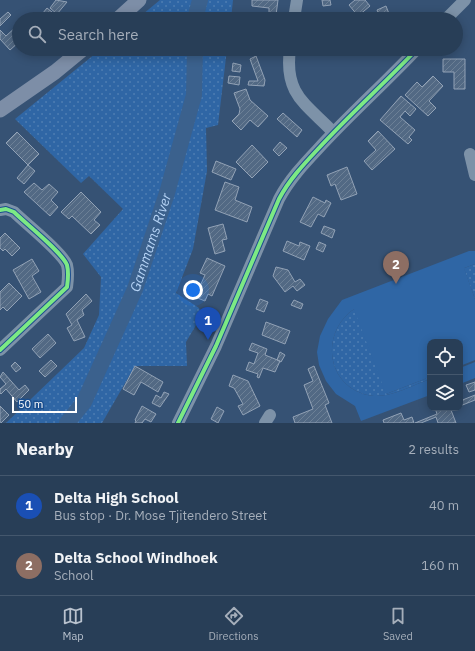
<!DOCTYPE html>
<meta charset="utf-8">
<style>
:root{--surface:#283e57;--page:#30455d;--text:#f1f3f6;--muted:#a5aeba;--line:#44576d;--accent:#b9c2ce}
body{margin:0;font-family:"IBM Plex Sans",sans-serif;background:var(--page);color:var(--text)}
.controls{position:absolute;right:12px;bottom:12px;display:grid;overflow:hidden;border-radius:8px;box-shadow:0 2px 10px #0003}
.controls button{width:36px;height:36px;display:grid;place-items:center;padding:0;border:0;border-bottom:1px solid var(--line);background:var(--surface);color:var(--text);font:20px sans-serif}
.scale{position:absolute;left:12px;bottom:10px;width:65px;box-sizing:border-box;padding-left:4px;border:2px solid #fff;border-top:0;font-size:11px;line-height:14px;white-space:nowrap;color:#fff;-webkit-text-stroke:3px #1b4f8f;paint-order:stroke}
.you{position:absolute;left:193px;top:290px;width:14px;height:14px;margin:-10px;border:3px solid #fff;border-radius:50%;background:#1a73e8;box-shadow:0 0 0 6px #1a73e833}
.badge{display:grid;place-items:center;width:26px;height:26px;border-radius:50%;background:var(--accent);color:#fff;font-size:13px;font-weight:700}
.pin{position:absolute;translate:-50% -33px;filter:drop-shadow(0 1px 2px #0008)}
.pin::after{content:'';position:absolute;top:21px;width:14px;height:12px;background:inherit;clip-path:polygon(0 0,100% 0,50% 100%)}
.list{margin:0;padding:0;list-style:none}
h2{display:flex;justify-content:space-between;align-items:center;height:52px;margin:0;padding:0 16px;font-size:17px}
h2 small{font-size:13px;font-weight:400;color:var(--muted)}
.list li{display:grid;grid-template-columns:26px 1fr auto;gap:12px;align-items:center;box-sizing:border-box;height:60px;padding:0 16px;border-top:1px solid var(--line)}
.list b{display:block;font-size:15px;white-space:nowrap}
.list p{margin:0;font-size:13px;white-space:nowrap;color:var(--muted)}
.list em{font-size:13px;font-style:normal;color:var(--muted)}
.icon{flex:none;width:22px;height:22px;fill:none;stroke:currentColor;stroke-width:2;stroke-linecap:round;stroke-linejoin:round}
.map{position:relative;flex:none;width:475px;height:423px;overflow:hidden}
.search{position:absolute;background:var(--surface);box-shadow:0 2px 10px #0003;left:12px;right:12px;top:12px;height:44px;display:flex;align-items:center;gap:10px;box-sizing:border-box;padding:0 14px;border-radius:22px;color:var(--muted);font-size:15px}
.sheet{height:172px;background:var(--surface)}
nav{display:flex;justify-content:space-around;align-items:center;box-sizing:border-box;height:56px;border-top:1px solid var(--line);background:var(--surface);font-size:11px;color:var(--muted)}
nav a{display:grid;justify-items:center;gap:2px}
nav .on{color:var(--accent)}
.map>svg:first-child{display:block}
</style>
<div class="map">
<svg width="475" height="423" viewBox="0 0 475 423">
<defs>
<pattern id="grass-dots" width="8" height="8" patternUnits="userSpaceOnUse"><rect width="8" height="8" fill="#2f66a5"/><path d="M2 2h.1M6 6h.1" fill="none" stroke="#4e7db2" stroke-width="1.8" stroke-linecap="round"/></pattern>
<pattern id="building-hatch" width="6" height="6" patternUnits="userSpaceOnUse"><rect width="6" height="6" fill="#526984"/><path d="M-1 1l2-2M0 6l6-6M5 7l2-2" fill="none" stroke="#6c8096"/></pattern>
</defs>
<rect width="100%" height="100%" fill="#365274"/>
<!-- grass -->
<path fill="url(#grass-dots)" d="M160,0H233L231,19H137Z
M101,49H227L218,125L206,128L207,171L193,249L176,293L199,308L202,315L186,342L187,366H135L102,423H6L84,348L99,315L101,277L83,254L123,209L89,176L81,183L15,119Z
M475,264V299L464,269L386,394L430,377V379C413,385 392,397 374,396C327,391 318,334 354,309Z"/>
<!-- pitch -->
<path fill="#2f66a5" d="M469,251H475V264L354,309C318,334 327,391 374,396C392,397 413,385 430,379V395L361,421L355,406L336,394L326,381L319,365L317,352L320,336L328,319L342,300Z
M464,268L475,299V360L460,366V342H430V377L386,394L354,309Z
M475,362V378L460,384V368Z"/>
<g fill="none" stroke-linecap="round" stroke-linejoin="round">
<!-- river -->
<g stroke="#3b618d" stroke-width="16">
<path d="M195,19L200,0"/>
<path id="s1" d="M67,423L84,402L135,289L167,193L194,95L195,49"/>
</g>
</g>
<!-- building -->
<path fill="url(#building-hatch)" stroke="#92a2b6" d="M56,0L67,2L57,14L50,8Z
M252,0H278L276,15H269V8L252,6Z
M322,0H330L331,5L323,6Z
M355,0H365L370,6L358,16L349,5Z
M386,6L391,19H381L377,10Z
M47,8L57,16L53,19H38Z
M8,12L11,15L0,26V19Z
M17,26L19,29V42L10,50L0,39V30L6,36Z
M262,49H276V53L262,51Z
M256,56L265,80L264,86L248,85L249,81H258L250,59Z
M443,59H465V89H454V72H443Z
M233,63L241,65L240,72L232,71Z
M229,76L240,77L239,85L228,83Z
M433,76L443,86L429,101L436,108L428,116L405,95L417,82L422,87Z
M246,89L250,100L268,116L258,127L250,120L241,130L232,121L239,114L240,109L234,93Z
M401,96L416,109L410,116L405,111L400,117L415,130L409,137L412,140L408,144L380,120Z
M283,113L302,130L297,137L277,119Z
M378,131L395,149L372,170L364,161L376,150L368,141Z
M17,132L39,154L28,165L6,143Z
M280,142L287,148L279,156L273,150Z
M252,145L268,162L252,178L236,162Z
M216,161L236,169L231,180L212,172Z
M28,165L35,171L24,184L17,178Z
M347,167L357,194L341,200L335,184L331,186L327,175Z
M225,182L239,187L235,200L252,207L247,222L215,210Z
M34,183L42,190L49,184L58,192L51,200L58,207L50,216L24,192Z
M81,192L101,212L94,220L100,225L91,234L72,216L69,219L61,212Z
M313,197L325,203L326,200L331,203L324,217L318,214L311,227L300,222Z
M223,224L227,239L222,240L225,251L215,254L208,228Z
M324,226L335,230L332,238L321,233Z
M5,233L20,248L12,256L5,249L3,251L0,248V238Z
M287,241L299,246L300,242L310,246L304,260L283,251Z
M319,242L326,245L323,252L316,249Z
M207,258L225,266L212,296L208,294L205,301L195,297L205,275L200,273Z
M32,259L39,271L32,276L41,292L29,299L13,270Z
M276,267L288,270L295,282L300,279L305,285L297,291L293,286L285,292L273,276Z
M9,283L22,296L7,311L3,307L0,310V292Z
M86,294L92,301L82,310L84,315L77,320L85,337L74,341L67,328L72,325L66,314Z
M260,299L268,302L264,312L256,309Z
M294,300L303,304L301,309L291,305Z
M266,322L290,331L285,344L262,335Z
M48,334L56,343L40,358L32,349Z
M252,343L267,349L265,355L280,361L275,372L263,368L259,378L257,377L258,374L246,370L249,362L254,364L258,353L249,350Z
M280,352L285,355L281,362L277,360Z
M51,360L57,366L45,377L39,371Z
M15,362L21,368L16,372L11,366Z
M135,366L163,382L158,392L141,382L134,395L123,389Z
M314,366L329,403L325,405L332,423H295L293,417L313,409L304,385L313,381L308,369Z
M3,372L19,390L25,385L29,390L17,402L6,389L1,394L0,393V389L6,384L0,377Z
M233,375L248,381L260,406L243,415L238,406L243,404L234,388L229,386Z
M475,382V390L469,392L466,385Z
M164,392L169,394L160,407L152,403L156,395L161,398Z
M475,395V400L460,406V401Z
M0,406L9,415L1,423L0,421Z
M142,406L156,414L151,422L145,419L142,423H135L136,421L135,420Z
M217,407L224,411L218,423L211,419Z
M435,408H455L451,410L456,423H438L436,417L421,423H415L437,414Z
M401,413L404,420L412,417L414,423H384L383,420Z"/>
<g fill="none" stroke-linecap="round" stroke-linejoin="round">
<!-- minor -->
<path stroke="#7d92a8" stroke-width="12" d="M294,19L297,0
M446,19L465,0
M290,49C284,94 305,103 333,132
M470,154L475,175
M0,210L6,209L14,212C25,223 62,252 67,265C69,273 68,279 67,287L0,350
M178,423L216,346L279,199C289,180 303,165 318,149C350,114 385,83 417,49
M265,423L270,415"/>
<!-- major -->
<path stroke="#7d8ea7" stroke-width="15" d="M118,19L139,0
M0,110L55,72L83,49"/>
<!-- cycleway casing -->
<g stroke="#1b4f8f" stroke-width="6">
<path id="cycleway" d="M0,210L6,209L14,212C25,223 62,252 67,265C69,273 68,279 67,287L0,350
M178,423L216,346L279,199C289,180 303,165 318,149C350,114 385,83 417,49"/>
</g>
<!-- cycleway -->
<use href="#cycleway" stroke="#7ce984" stroke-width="4"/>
</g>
<g text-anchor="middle" stroke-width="4" stroke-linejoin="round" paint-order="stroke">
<!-- water labels -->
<g font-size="14" font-style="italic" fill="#b5d3f5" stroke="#1b4f8f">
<text dy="5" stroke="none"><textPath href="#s1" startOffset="200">Gammams River</textPath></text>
</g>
</g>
</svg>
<div class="controls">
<button><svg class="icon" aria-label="locate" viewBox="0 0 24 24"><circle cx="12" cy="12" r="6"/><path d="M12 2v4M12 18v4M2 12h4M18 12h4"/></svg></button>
<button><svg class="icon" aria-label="layers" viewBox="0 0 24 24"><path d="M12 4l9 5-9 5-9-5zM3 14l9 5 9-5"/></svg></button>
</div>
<div class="scale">50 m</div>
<div class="you"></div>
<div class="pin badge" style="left:208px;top:340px;background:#1a4fb4">1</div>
<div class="pin badge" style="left:396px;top:284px;background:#8d6e63">2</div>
<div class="search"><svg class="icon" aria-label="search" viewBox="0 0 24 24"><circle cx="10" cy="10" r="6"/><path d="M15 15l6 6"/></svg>Search here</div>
</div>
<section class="sheet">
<h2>Nearby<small>2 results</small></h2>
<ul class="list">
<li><span class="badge" style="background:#1a4fb4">1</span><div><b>Delta High School</b><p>Bus stop · Dr. Mose Tjitendero Street</p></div><em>40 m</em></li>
<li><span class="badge" style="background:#8d6e63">2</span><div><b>Delta School Windhoek</b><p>School</p></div><em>160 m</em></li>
</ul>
</section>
<nav>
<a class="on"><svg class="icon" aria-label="map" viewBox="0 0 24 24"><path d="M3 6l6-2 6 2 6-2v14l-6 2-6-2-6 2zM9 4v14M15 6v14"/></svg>Map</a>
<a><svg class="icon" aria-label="directions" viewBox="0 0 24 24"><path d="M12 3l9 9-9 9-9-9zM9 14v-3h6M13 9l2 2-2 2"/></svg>Directions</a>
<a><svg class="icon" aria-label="saved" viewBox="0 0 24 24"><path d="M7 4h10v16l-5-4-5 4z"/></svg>Saved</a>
</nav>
